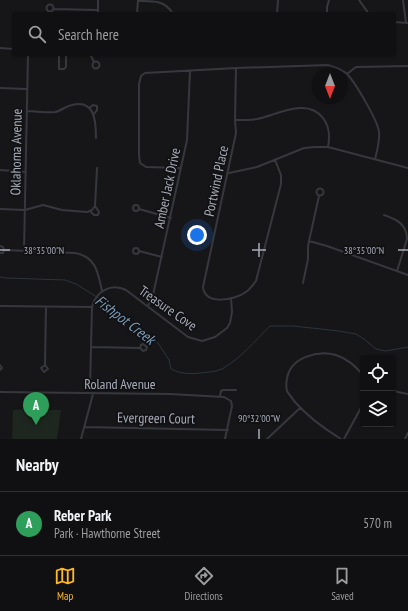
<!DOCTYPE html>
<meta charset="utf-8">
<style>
:root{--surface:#101012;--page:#19191b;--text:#f1f3f6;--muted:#9c9d9f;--line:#303032;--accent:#ffb827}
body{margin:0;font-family:"PT Sans Narrow",sans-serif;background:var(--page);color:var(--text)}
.controls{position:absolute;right:12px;bottom:12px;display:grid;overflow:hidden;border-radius:4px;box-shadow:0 1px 3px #0004}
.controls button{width:36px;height:36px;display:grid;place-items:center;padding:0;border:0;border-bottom:1px solid var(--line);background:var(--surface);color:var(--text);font:20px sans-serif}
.compass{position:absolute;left:312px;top:68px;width:36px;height:36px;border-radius:50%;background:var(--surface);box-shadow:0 1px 3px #0004;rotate:180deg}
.you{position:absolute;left:197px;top:235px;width:14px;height:14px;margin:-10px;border:3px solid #fff;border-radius:50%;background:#1a73e8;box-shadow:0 0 0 6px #1a73e833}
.badge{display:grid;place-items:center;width:26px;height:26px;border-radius:50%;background:var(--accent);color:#fff;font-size:13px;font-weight:700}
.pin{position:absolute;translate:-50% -33px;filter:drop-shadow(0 1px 2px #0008)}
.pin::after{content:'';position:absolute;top:21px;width:14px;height:12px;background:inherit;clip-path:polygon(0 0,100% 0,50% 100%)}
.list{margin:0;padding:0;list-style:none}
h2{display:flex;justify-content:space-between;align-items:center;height:52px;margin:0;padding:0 16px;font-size:17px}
h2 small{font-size:13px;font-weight:400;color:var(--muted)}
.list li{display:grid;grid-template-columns:26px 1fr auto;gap:12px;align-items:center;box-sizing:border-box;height:64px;padding:0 16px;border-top:1px solid var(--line)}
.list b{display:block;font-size:15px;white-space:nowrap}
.list p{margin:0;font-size:13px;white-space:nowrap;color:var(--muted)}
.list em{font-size:13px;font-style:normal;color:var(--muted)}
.icon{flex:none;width:22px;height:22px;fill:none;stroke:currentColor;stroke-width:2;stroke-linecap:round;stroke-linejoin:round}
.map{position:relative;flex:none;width:408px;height:439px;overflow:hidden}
.search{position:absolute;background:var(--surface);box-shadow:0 1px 3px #0004;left:12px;right:12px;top:12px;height:44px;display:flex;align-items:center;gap:10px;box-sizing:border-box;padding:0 14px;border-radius:4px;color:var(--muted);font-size:15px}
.sheet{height:116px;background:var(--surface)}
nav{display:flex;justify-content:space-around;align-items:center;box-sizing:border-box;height:56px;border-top:1px solid var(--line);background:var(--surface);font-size:11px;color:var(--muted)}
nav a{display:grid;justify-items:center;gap:2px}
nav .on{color:var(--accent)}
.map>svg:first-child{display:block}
</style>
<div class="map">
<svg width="408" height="439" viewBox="0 0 408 439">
<rect width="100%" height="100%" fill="#161618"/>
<!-- green -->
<path fill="#1d271f" d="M32,403H35L36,409L61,410L57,439H12L13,410L32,409Z"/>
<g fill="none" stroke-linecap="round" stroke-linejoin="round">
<!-- stream -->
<path stroke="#2b353e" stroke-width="1" d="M0,277L6,278L65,280L76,284L100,299L158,343L169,360L171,369C181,374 190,374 201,373C208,372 215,372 222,369C241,358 255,341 270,326H293L339,331L356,334L364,339L376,349L386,351L408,347"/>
<!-- minor -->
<path stroke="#37383e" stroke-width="2" d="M359,0L369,14
M403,0L406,23
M138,1C153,1 165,0 173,14
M46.5 8a3.5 3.5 0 1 1 7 0a3.5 3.5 0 1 1-7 0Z
M54,9L98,10
M98,14V0
M137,14L138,0
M277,14L278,0
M327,14V7L329,0
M394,22L408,23
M0,48L14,49
M59,54V69H64L66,67V54
M90,54L94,62
M92.5 65a3.5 3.5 0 1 1 7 0a3.5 3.5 0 1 1-7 0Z
M236,68L235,120L236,133L203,287C205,306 235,300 246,292C250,289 253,285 256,281L281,184V175L275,160
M347,74L356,67L408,66
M0,88L26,89
M89,108L93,105L97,106V110L94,114
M27,111C36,111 46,113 55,112C61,111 66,106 72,105C95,99 96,122 96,138
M235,120C242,120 250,120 257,119C277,115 307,97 323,118C330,127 330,137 328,147
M181,168L146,167L140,163L139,155V84L141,76L145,73L236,68L328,65C335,67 342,69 347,74C355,82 378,121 379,132C380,141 377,151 375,159
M0,170L26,172
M229,173L257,167L304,148L315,147H328L408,168
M316.5 192a3.5 3.5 0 1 1 7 0a3.5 3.5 0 1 1-7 0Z
M319,196L309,241L327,246L408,275
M133 208a3 3 0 1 1 6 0a3 3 0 1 1-6 0Z
M95,206L97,168
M0,209L25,210L43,205L62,210L87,212L92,210L95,206
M139,209L171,218
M90,211L94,215H98L99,212L95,206
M384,215C396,219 407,224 407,239L397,271
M0,246L3,247L4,250
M133 251a3 3 0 1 1 6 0a3 3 0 1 1-6 0Z
M24,251L28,54
M139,251L162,257
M0,253H3L4,250L75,253C97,257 98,274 102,291
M303,283L308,259V247L309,241
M0,306L92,307
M148,306L153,295L187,140L190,71
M91,347L140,348L143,351L146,350L147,347L143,344L141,345L140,348
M0,365L2,368L0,370
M45,365L41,368L44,372L48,369L45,365L46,307
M90,388L92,307C96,291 111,283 126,290L188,337L202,341L215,337L227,328L230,323L232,312L231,298
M393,391L408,394
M0,392L170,394L224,397L231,401L232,406L225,439
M220,396L221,391L223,390H236
M34,406V393
M84,427L228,430
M81,439L93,394
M267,439L300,408
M341,439C323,428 308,417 294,401C292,397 289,395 287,391C286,387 286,383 287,379C290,357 318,350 336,355C348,359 355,366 363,375
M344,439L363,404
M405,439L408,433"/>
</g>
<!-- ticks -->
<path fill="none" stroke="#a7acba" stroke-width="1.5" d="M259,243V257M0,250H10M252,250H266M398,250H408M259,429V439"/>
<g text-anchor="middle" stroke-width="3.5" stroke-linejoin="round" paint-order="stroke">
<!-- street labels -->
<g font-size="14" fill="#a7acba" stroke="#111113">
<text transform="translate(16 152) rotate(-89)" y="5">Oklahoma Avenue</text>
<text transform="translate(216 181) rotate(-78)" y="5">Portwind Place</text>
<text transform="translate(167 188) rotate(-78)" y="5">Amber Jack Drive</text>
<text transform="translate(168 308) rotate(35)" y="5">Treasure Cove</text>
<text x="120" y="389">Roland Avenue</text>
<text transform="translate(156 418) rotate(1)" y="5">Evergreen Court</text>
</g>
<!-- water labels -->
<g font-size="15" font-style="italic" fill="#7a9ab8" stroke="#111113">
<text transform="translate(125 320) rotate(37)" y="5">Fishpot Creek</text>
</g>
</g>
<g font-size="10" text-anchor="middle" fill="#a7acba" stroke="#111113" stroke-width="3.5" stroke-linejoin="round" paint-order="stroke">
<text x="364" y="254">38°35'00"N</text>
<text x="44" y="254">38°35'00"N</text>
<text x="259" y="422">90°32'00"W</text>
</g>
</svg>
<div class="controls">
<button><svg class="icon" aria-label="locate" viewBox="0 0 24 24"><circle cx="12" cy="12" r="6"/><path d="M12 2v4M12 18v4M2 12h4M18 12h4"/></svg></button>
<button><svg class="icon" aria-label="layers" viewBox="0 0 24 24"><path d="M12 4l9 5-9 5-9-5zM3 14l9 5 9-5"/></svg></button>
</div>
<svg class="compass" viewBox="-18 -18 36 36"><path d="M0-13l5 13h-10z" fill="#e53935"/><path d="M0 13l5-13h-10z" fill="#9c9d9f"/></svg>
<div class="you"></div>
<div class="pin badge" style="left:36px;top:425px;background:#2e9e5b">A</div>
<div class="search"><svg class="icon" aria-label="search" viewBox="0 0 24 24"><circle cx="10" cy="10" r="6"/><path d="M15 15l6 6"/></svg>Search here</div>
</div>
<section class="sheet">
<h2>Nearby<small></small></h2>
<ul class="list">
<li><span class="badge" style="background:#2e9e5b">A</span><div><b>Reber Park</b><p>Park · Hawthorne Street</p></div><em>570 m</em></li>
</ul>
</section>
<nav>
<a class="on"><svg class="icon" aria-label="map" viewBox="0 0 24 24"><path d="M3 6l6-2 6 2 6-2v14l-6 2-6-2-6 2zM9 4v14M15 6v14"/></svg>Map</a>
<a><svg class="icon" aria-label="directions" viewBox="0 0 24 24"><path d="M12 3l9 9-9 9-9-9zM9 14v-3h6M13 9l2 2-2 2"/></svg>Directions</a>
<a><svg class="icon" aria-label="saved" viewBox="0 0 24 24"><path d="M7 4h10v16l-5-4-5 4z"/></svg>Saved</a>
</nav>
